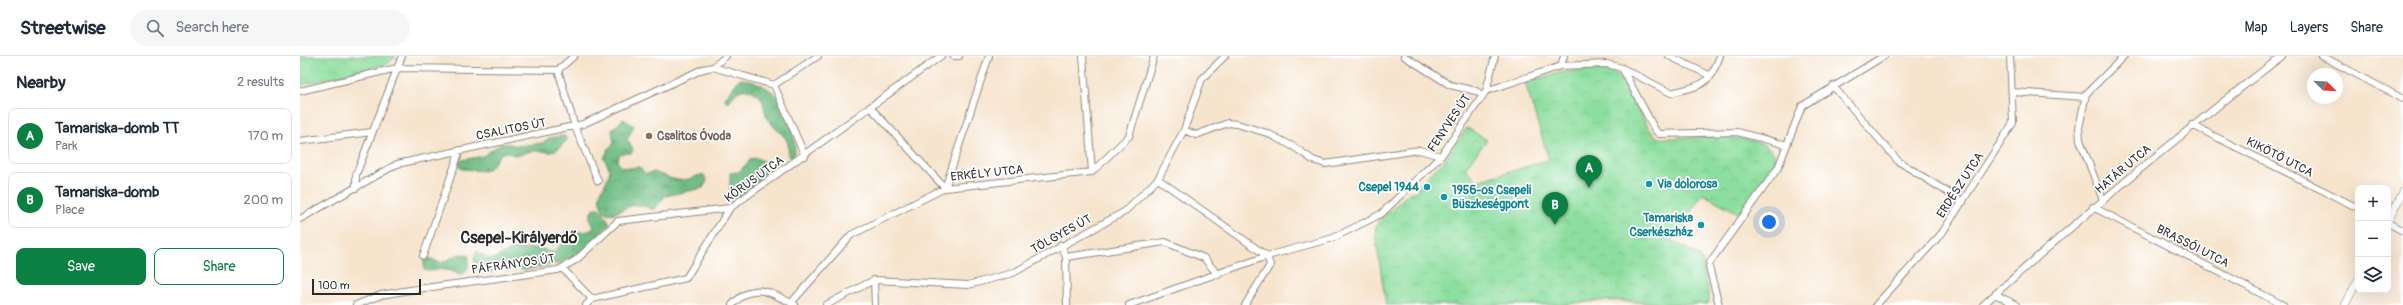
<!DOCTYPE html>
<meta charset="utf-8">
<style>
:root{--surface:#fff;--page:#f6f6f7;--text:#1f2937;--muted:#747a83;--line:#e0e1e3;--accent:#0b8043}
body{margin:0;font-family:Pangolin,sans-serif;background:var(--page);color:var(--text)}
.controls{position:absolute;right:12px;bottom:12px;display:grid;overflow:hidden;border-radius:8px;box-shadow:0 4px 16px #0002}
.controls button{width:36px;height:36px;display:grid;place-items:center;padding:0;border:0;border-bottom:1px solid var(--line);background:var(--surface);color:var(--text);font:20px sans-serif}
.compass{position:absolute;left:2007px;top:12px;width:36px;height:36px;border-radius:50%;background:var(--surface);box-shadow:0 4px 16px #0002;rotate:114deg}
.scale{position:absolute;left:12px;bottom:10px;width:109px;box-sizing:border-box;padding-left:4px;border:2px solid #2b2b2b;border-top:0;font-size:11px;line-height:14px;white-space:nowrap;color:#2b2b2b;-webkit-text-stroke:3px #fff;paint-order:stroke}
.you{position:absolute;left:1469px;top:166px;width:14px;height:14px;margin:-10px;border:3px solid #fff;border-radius:50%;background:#1a73e8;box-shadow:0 0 0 6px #1a73e833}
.badge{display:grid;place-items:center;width:26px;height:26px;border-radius:50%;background:var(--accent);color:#fff;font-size:13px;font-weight:700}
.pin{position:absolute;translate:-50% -33px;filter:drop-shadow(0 1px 2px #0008)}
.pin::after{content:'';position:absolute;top:21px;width:14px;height:12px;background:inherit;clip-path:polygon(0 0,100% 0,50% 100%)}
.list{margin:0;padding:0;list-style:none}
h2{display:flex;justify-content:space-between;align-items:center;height:52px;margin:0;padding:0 16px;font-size:17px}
h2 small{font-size:13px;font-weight:400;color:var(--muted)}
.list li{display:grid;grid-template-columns:26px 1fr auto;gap:12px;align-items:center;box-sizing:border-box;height:56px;margin:0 8px 8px;padding:0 8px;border:1px solid var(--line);border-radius:8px}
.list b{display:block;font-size:15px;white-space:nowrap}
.list p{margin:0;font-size:13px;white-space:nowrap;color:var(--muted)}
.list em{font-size:13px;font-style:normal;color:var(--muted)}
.actions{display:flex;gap:8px;padding:12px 16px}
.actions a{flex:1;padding:9px 0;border:1px solid var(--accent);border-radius:8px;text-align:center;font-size:14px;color:var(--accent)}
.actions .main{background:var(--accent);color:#fff}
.icon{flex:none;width:22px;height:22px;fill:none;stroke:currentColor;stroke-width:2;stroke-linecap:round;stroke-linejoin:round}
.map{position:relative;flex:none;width:2103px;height:249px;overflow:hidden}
header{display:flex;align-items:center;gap:24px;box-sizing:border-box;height:56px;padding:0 20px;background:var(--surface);border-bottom:1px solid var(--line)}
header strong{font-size:19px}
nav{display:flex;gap:22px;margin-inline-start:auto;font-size:14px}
.search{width:280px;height:36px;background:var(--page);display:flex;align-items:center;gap:10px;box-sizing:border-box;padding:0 14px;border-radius:22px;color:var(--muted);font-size:15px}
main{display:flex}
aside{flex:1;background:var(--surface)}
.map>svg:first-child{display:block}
</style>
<header>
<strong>Streetwise</strong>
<div class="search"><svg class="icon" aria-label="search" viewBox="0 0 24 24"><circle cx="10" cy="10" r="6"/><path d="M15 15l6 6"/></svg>Search here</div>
<nav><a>Map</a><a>Layers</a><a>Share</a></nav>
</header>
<main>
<aside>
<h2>Nearby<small>2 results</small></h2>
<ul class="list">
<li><span class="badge">A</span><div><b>Tamariska-domb TT</b><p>Park</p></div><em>170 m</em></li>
<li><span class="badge">B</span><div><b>Tamariska-domb</b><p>Place</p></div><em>200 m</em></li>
</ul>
<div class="actions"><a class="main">Save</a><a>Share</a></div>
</aside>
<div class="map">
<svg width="2103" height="249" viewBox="0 0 2103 249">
<defs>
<pattern id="forest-crowns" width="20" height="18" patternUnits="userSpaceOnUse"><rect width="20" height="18" fill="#71bd85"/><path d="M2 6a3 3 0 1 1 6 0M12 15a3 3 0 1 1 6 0" fill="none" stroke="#5d9a6d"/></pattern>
<pattern id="park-crowns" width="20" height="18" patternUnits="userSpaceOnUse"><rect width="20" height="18" fill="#8cde9e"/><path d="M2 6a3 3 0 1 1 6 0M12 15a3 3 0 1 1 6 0" fill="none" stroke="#79bf88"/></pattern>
</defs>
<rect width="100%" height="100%" fill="#fff"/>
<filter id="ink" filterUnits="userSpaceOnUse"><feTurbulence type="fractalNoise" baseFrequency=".025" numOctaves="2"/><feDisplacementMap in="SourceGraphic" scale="8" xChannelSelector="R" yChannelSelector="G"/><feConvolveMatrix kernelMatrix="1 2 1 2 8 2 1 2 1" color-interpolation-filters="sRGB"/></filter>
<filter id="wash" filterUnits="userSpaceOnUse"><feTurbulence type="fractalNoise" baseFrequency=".012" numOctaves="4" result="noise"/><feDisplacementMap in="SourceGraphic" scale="16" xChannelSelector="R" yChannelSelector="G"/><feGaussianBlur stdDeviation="0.9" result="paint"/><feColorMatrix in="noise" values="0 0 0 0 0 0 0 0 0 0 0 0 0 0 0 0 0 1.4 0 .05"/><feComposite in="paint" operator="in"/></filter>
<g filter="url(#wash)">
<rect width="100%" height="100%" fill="#f6e4cd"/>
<!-- forest -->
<path fill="url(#forest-crowns)" stroke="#4e7458" d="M439,23C452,23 467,30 477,40C485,48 503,95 491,102L488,99C491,78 478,79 469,64C464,58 465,51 462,44C459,36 447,31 439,35C435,37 431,43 428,47L426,46L425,42Z
M323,63L334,70L327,83L333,94L331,97L319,98L317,105C322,114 330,112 339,111L346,118L354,116C369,121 373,126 389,123C395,122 398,118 404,119L407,125L403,132L365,140L354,154C349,153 344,150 339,149C327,147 318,161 305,157C292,139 306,133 310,114L304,102L309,92L314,87L312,74Z
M261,80H265L267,84C250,102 253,94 233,95C218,97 223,103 206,96L200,98L192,110L185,115L162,113L158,110L162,104L183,100L200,88H209L217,90L243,87L249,82Z
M456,102C465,105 471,108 468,119L434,145H428L426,142L430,134V117L439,116L451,103Z
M295,152H299L309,165V169L287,192L266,206L224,214L206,209L188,218L179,216L174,203L177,195L187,202L193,203L213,193L240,192L250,196L255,195L272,175C279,176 290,178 294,170L289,163L292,154Z
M160,198L168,199L169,202C168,207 169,214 164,217C158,220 152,214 146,214C138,212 132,217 124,214V203L128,202L141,207Z"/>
<!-- park -->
<path fill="url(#park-crowns)" stroke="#5c8464" d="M0,0H96L88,8L0,29Z
M1307,12C1333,24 1336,64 1358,82C1384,84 1474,69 1477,107L1442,156L1438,157L1403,138L1371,184L1399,200L1403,205C1401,220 1412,235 1408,248C1389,249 1356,248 1337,246C1312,243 1287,245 1262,249H1086L1075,177L1076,171L1079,165L1109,137L1117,135L1121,127L1145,104L1167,72L1187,84L1165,112L1177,125L1249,104L1225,26L1263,16Z"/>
</g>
<g filter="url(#ink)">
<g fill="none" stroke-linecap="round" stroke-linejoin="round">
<!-- minor casing -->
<g stroke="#90887c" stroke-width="8">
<path id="minor" d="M654,0H659
M783,0L792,116
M1104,0L1150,29L1176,35L1182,39
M1369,0L1411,20
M2022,0L2103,43
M1261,10L1264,0
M413,11L474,29
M1322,12L1355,74L1359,78L1437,76L1487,89
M258,14L275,71L298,125
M474,29L505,100
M474,29L518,0
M1533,30L1598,105L1663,146
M0,35L97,12L258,14L274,0
M1186,35L1195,0
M1712,36L1785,41
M571,52L645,132L689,0
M1892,69L2058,152
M884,74L896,79L928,67L937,68L967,77L994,91L1013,104L1025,108L1119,94L1141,100
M0,85L72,76
M858,123L967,200
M56,132V119L102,0
M1803,144L1780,84L1779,72L1786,38L1824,0
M1793,151L1983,249
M0,163L97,108L283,68L403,13L413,11L426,0
M2088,167L2103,175
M761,189L766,201L767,249
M123,200L160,94
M766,201L865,186L904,202L918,219
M262,212L292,243
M574,224L575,249
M1695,238L1716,249
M491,247L551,179L645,132L792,116L829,80L854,0
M56,249L81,239L110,234L258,214L276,204L318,165L430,152
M286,249L292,243L386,222L430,152L641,0
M432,249C455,224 469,236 495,249
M526,249L574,224L668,229L713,217L824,156L858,123L884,74L902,23L925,0
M829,249L967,200L1033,182L1081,158L1141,100L1186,35L1261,10L1307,8L1322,12L1371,37C1402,29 1408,31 1420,0
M945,249L970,209L967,200
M1419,249L1409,211L1410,206L1478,112L1502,50L1584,0
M1576,249L1642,177L1713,67L1710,0
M1683,249C1780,162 1879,79 1982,0"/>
</g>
<!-- tertiary casing -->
<g stroke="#90887c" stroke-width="8">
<path id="tertiary" d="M2088,165L2103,136
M2045,249L2058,224"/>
</g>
<!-- minor -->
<use href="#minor" stroke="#fff" stroke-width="6"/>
<!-- tertiary -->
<use href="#tertiary" stroke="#fff" stroke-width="7"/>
</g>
</g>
<!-- markers -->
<circle fill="#8d6e63" stroke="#fff" stroke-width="1.5" cx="349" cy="80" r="4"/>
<g fill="#0f9aa8" stroke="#fff" stroke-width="1.5">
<circle cx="1349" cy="128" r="4"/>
<circle cx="1127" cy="131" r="4"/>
<circle cx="1144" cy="141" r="4"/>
<circle cx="1401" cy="169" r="4"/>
</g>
<g text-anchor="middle" stroke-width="3.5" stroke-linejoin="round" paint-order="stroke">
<!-- street labels -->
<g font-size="12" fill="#2b2b2b" stroke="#fff">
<text transform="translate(1149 67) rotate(-56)" y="4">FENYVES ÚT</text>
<text transform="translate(211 73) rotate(-11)" y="4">CSALITOS ÚT</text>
<text transform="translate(1980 101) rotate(27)" y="4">KIKÖTŐ UTCA</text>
<text transform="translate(1823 113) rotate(-40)" y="4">HATÁR UTCA</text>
<text transform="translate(687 117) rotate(-6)" y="4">ERKÉLY UTCA</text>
<text transform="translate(454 123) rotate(-36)" y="4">KÓRUS UTCA</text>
<text transform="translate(1660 129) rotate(-57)" y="4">ERDÉSZ UTCA</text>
<text transform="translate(761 178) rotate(-29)" y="4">TÖLGYES ÚT</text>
<text transform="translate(1893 190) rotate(27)" y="4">BRASSÓI UTCA</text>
<text transform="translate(213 208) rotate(-8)" y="4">PÁFRÁNYOS ÚT</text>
</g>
<!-- education labels -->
<g font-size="12" font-weight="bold" fill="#785e54" stroke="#fff" text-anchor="start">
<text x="357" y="84">Csalitos Óvoda</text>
</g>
<!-- culture labels -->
<g font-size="12" font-weight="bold" fill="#0d838f" stroke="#fff" text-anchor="start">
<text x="1357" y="132">Via dolorosa</text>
<text x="1119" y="135" text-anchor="end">Csepel 1944</text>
<text x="1152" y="138">1956-os Csepeli<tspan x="1152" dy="14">Büszkeségpont</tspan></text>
<text x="1393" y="166" text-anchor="end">Tamariska<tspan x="1393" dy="14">Cserkészház</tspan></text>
</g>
<!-- district labels -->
<g font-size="16" font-weight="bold" fill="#2b2b2b" stroke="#fff">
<text x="219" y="187">Csepel-Királyerdő</text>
</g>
</g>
</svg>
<div class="controls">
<button>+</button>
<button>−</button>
<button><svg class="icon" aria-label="layers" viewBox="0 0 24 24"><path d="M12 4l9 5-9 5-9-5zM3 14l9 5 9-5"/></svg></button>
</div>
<svg class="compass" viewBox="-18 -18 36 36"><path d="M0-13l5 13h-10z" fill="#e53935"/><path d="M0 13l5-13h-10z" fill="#747a83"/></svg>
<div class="scale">100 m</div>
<div class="you"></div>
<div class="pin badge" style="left:1289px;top:132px">A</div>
<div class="pin badge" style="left:1255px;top:169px">B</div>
</div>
</main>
